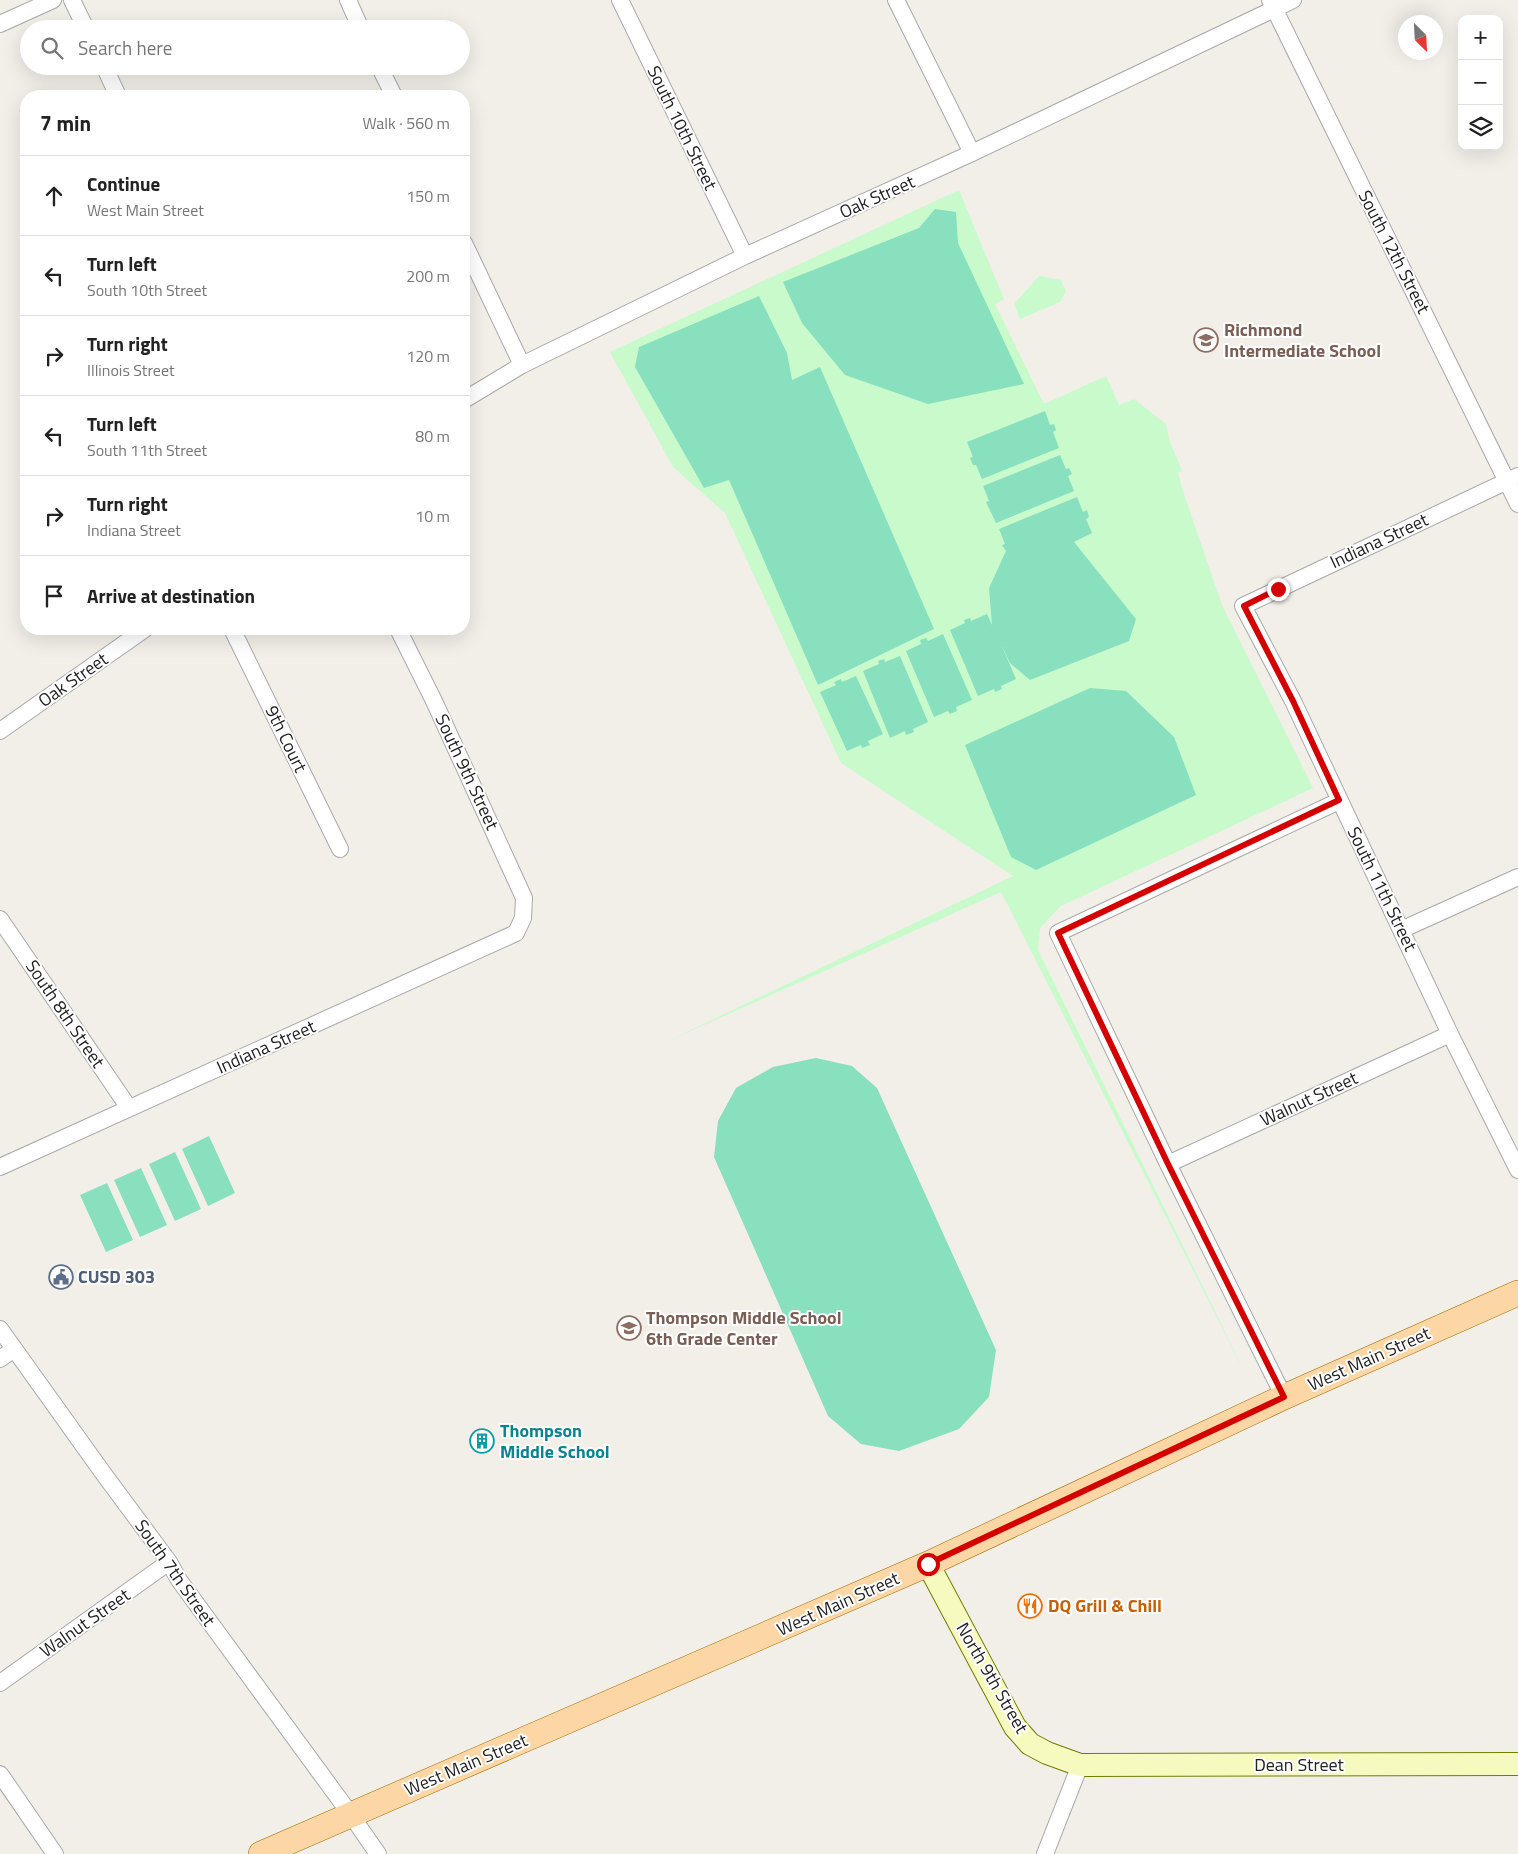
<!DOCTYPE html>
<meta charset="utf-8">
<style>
:root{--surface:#fff;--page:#f6f6f6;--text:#222;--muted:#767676;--line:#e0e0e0}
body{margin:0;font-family:"Titillium Web",sans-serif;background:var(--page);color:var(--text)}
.controls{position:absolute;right:15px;top:15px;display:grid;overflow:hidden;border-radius:10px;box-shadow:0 5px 20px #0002}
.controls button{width:45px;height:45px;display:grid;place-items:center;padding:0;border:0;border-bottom:1px solid var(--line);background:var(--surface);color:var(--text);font:25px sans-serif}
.compass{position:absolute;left:1398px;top:15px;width:45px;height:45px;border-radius:50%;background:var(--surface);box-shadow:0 5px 20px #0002;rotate:156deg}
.stop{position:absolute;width:15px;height:15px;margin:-11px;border:4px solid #d40000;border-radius:50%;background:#fff}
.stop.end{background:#d40000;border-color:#fff;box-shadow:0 1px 5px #0008}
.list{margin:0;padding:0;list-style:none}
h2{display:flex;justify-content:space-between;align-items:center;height:65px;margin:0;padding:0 20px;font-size:21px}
h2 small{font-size:16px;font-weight:400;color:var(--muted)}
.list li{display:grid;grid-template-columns:32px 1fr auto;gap:15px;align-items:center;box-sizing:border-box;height:80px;padding:0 20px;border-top:1px solid var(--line)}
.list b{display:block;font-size:19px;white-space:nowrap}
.list p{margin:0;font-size:16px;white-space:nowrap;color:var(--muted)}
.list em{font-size:16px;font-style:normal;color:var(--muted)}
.icon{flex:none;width:28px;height:28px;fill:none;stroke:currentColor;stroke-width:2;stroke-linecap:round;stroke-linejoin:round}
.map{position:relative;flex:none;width:1518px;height:1854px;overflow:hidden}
.search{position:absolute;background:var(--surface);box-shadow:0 5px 20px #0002;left:20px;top:20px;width:450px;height:55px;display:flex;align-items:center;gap:12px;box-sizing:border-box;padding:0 18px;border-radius:28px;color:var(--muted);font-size:19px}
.panel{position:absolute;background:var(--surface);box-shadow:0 5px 20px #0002;left:20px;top:90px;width:450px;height:545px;border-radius:20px}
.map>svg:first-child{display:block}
</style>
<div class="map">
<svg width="1518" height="1854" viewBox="0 0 1518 1854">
<rect width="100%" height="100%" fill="#f2efe9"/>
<!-- park -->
<path fill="#c8facc" d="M959,190L1004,299L995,304L1044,404L1106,376L1119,405L1134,399L1166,424L1170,442L1182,471L1178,473L1183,491L1222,605L1313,788L1061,906L1040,928L1038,950L1247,1377L1001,892L666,1042L1013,876L841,763L725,513L673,467L610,352Z
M1039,276L1061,280L1066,291L1060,302L1020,319L1014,304Z"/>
<!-- pitch -->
<path fill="#88e0be" d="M935,209L956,212L958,243L1024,384L928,404L845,375L802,323L783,282L919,228Z
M759,296L787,353L792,380L820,367L934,629L818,685L729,480L704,488L635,367L639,347Z
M1045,411L1050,425L1054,424L1056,430L1053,432L1059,448L982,479L976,465H973L970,458L973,457L967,442Z
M1060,455L1066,469L1069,468L1072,474L1068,476L1074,491L996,523L986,502L989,501L983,486Z
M1077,497L1083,512L1087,510L1089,517L1086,519L1092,533L1074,542L1136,619L1129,641L1030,680L1010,663L1001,644L1016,679L1001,686L1002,689L995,692L994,689L978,696L950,630L965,623L964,620L970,618L971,621L987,614L992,625L989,588L1006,551L1002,545L1005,544L999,529Z
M943,634L972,700L956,707L957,711L950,714L948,711L934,717L906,651L921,644L920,640L926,638L928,641Z
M900,656L928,722L913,729L914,732L906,735L905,731L890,738L863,671L879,664L878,661L884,659L885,662Z
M856,676L883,734L868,741L870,745L862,748L861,745L847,751L820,692L836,685L834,682L841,679L842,682Z
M1090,688L1126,691L1174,737L1196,795L1036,870L1011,857L965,745Z
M816,1058L852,1066L877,1088L996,1350L989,1397L959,1429L899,1451L861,1444L828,1416L714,1157L718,1121L736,1088L773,1067Z
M209,1136L235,1193L208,1206L182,1149Z
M175,1152L201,1209L175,1221L149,1164Z
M141,1168L167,1225L140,1237L114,1180Z
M107,1183L133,1240L106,1252L80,1195Z"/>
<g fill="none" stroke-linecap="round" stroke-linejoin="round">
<!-- street casing -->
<g stroke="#a9a9a9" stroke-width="18">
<path id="street" d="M72,0L86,29
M348,0L361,29
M620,0L745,256
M896,0L972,153
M1270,0L1518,504
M0,24L53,0
M104,66L118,96
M379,66L394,96
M464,243L522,365
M464,400L522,365L745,256L972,153L1293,0
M1518,476L1243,606L1293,701L1450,1034L1518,1170
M232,629L340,849
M0,731L145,629
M0,919L129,1108
M1401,930L1518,877
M1168,1164L1450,1034
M0,1167L516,933L523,918L524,898L434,701L398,629
M0,1329L103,1473L169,1562L179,1580L351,1815L378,1854
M0,1359L14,1349
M1284,1397L1168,1164L1058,933L1339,801
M0,1683L169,1562
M0,1774L55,1854
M1045,1854L1080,1765"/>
</g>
<!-- secondary casing -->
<g stroke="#707d05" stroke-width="24">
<path id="secondary" d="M928,1564L1015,1727L1030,1744L1047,1753L1080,1765L1518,1764"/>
</g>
<!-- primary casing -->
<g stroke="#a06b00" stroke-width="26">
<path id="primary" d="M261,1854L928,1564L1284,1397L1518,1293"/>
</g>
<!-- street -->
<use href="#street" stroke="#fff" stroke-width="16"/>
<!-- secondary -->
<use href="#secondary" stroke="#f7fabf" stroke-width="22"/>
<!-- primary -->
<use href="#primary" stroke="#fcd6a4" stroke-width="25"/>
</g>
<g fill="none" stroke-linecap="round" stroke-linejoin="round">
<!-- route -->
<path stroke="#d40000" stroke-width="6" d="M928,1564L1284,1397L1168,1164L1058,933L1339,800L1293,701L1244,606L1278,589"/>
</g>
<!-- icons -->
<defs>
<g id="school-ring" transform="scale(1.25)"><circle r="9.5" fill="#fff" stroke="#8d6e63" stroke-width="1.5"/><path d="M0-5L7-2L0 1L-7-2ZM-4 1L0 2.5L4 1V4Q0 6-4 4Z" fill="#8d6e63"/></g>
<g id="civic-ring" transform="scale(1.25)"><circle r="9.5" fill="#fff" stroke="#5c6f8a" stroke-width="1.5"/><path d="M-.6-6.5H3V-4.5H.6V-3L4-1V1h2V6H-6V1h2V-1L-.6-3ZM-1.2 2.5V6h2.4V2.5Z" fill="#5c6f8a"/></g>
<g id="building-ring" transform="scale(1.25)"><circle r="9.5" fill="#fff" stroke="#0f9aa8" stroke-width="1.5"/><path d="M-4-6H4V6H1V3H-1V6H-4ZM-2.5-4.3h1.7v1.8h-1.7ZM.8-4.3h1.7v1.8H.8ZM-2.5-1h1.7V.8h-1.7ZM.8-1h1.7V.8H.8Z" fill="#0f9aa8"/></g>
<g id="restaurant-ring" transform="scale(1.25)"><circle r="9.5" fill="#fff" stroke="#e8710a" stroke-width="1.5"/><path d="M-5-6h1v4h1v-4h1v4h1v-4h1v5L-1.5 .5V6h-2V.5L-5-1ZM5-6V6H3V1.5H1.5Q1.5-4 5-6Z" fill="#e8710a"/></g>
</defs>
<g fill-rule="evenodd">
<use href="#school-ring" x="1206" y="340"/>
<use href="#civic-ring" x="61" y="1277"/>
<use href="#school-ring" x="629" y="1328"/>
<use href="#building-ring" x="482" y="1441"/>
<use href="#restaurant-ring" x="1030" y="1606"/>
</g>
<g text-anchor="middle" stroke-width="4" stroke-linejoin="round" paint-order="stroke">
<!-- street labels -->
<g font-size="18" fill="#222" stroke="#fff">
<text transform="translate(682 128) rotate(64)" y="6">South 10th Street</text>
<text transform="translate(877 197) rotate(-24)" y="6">Oak Street</text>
<text transform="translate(1394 252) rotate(63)" y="6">South 12th Street</text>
<text transform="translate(1379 541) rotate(-25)" y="6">Indiana Street</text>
<text transform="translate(73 680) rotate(-35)" y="6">Oak Street</text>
<text transform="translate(286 739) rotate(64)" y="6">9th Court</text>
<text transform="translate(467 772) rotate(65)" y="6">South 9th Street</text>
<text transform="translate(1382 889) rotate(64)" y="6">South 11th Street</text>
<text transform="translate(65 1014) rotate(56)" y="6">South 8th Street</text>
<text transform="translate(266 1047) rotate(-24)" y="6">Indiana Street</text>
<text transform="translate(1309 1099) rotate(-25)" y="6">Walnut Street</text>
<text transform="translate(1369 1359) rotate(-24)" y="6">West Main Street</text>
<text transform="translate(175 1573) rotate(55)" y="6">South 7th Street</text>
<text transform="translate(838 1604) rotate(-24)" y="6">West Main Street</text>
<text transform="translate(85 1623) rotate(-35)" y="6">Walnut Street</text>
<text transform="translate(992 1678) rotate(60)" y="6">North 9th Street</text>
<text transform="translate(466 1765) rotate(-23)" y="6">West Main Street</text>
<text x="1299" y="1771">Dean Street</text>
</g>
<!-- education labels -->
<g font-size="18" font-weight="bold" fill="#785e54" stroke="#fff" text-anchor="start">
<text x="1224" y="336">Richmond<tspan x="1224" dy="21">Intermediate School</tspan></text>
<text x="646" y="1324">Thompson Middle School<tspan x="646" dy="21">6th Grade Center</tspan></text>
</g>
<!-- service labels -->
<g font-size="18" font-weight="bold" fill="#4e5e75" stroke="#fff" text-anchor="start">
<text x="78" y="1283">CUSD 303</text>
</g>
<!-- culture labels -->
<g font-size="18" font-weight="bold" fill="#0d838f" stroke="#fff" text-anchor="start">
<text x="500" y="1437">Thompson<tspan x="500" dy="21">Middle School</tspan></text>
</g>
<!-- food labels -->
<g font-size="18" font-weight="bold" fill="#c56008" stroke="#fff" text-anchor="start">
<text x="1048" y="1612">DQ Grill &amp; Chill</text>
</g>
</g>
</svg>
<div class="controls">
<button>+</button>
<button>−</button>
<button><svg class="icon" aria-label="layers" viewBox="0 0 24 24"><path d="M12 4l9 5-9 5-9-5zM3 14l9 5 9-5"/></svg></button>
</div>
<svg class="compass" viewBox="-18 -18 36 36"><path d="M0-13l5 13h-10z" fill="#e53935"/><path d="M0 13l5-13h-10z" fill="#767676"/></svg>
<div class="stop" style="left:928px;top:1564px"></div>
<div class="stop end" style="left:1278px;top:589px"></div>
<div class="search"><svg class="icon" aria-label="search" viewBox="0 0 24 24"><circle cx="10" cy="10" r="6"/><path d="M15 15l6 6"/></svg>Search here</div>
<section class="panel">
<h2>7 min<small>Walk · 560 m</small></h2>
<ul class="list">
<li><svg class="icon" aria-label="ahead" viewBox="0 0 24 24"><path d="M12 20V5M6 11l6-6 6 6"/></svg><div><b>Continue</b><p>West Main Street</p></div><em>150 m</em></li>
<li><svg class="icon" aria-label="left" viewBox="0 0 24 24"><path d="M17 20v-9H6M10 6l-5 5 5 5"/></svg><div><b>Turn left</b><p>South 10th Street</p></div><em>200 m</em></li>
<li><svg class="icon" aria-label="right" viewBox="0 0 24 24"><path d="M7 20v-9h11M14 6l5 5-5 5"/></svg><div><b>Turn right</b><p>Illinois Street</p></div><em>120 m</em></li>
<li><svg class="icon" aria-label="left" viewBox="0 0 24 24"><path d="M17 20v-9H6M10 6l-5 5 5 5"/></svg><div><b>Turn left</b><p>South 11th Street</p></div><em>80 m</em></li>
<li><svg class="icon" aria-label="right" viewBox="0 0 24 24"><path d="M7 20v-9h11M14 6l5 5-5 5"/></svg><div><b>Turn right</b><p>Indiana Street</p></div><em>10 m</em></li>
<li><svg class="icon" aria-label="arrive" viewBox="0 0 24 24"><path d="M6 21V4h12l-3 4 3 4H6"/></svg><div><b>Arrive at destination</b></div></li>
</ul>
</section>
</div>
